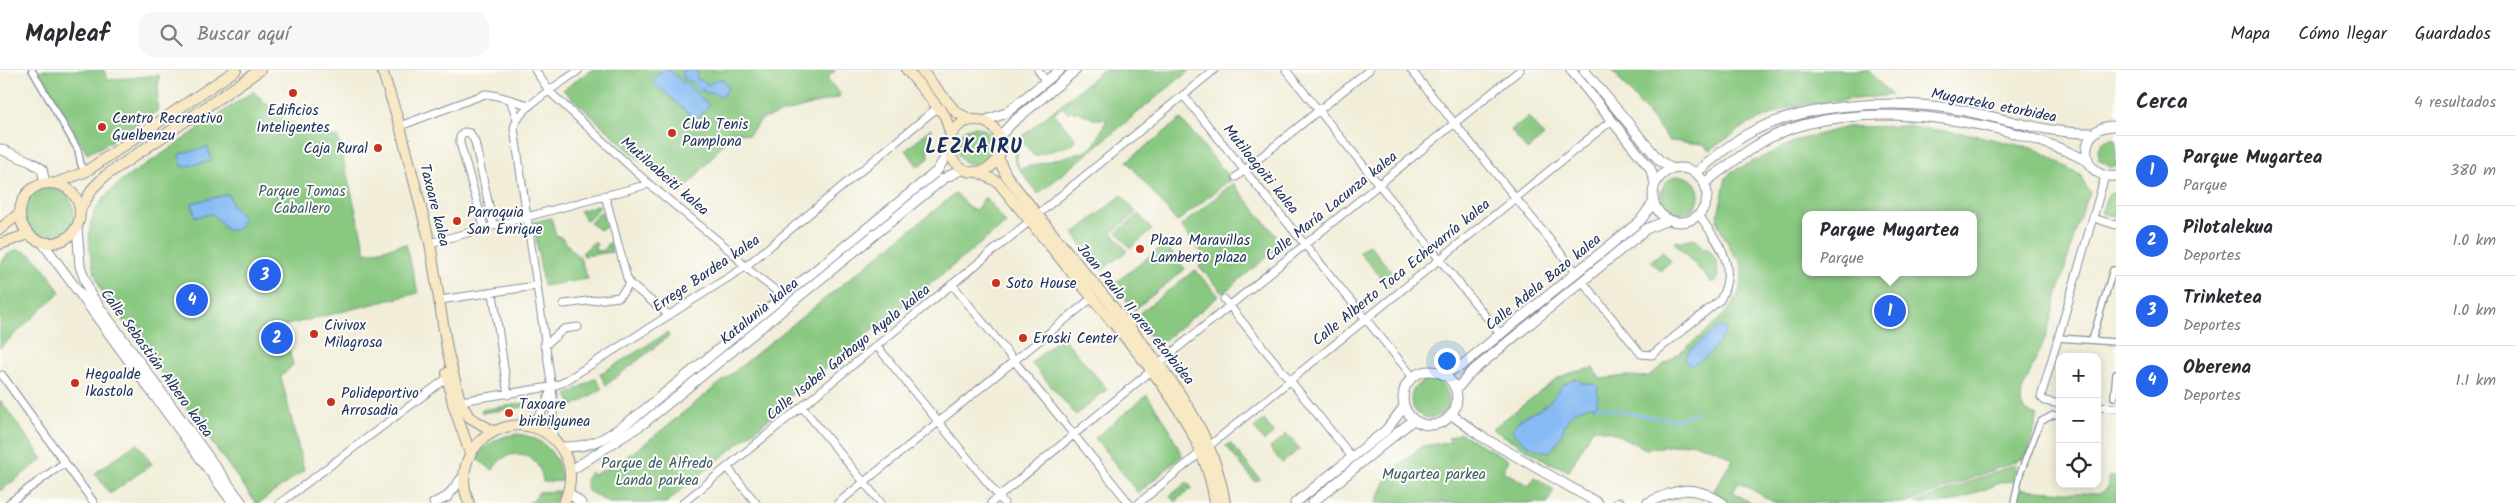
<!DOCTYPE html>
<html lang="es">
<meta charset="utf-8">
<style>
:root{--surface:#fff;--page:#f7f7f7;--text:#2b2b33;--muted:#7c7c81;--line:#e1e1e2;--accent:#2563eb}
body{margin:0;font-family:Kalam,sans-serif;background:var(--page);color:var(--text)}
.controls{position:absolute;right:15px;bottom:15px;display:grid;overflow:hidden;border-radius:10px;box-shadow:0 2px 12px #0003}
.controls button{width:45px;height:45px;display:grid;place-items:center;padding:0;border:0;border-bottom:1px solid var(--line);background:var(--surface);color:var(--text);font:25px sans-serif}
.you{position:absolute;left:1446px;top:290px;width:18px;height:18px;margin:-12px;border:4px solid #fff;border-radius:50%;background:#1a73e8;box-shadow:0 0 0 8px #1a73e833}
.badge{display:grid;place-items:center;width:32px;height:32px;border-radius:50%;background:var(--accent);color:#fff;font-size:16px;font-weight:700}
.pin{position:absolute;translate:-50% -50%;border:2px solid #fff;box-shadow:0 1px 5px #0006}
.popup{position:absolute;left:1802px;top:141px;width:175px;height:65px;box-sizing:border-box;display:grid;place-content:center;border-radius:10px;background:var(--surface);filter:drop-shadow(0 1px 4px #0005);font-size:16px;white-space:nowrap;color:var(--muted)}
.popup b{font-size:19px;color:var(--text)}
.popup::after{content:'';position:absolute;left:50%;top:100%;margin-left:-10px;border:10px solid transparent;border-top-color:var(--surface)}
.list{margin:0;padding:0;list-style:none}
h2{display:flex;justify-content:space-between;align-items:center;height:65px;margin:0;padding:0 20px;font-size:21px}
h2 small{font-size:16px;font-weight:400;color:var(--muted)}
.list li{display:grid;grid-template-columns:32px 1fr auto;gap:15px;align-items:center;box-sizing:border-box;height:70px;padding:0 20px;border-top:1px solid var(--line)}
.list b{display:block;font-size:19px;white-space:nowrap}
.list p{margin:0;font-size:16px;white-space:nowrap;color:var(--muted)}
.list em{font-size:16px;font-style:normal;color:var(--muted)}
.icon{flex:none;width:28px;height:28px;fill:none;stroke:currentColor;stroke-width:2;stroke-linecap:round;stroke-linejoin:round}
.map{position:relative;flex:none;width:2116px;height:433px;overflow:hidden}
header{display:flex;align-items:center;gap:30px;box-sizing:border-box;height:70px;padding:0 25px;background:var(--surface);border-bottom:1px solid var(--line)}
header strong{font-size:24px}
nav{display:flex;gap:28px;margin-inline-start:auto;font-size:18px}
.search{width:350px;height:45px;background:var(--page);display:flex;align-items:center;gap:12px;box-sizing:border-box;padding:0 18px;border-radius:15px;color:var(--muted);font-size:19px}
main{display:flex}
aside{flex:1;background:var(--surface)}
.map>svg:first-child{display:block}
</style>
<header>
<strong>Mapleaf</strong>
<div class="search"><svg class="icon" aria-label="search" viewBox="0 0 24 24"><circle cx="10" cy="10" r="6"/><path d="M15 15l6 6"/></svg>Buscar aquí</div>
<nav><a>Mapa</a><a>Cómo llegar</a><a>Guardados</a></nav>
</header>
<main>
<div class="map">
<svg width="2116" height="433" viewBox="0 0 2116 433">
<rect width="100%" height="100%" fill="#fdfcf7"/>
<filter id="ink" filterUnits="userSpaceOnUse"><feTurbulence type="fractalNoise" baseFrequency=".02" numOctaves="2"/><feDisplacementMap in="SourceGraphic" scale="10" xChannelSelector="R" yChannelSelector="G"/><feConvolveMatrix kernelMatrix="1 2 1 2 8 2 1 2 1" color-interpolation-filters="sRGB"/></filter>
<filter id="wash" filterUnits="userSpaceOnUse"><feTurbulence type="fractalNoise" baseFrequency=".0096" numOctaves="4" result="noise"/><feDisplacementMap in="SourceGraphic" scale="20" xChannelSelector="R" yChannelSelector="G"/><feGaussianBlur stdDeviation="1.12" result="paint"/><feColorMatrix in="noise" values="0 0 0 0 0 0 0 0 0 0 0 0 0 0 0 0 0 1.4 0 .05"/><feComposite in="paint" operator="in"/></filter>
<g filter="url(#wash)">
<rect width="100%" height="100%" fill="#f1edd8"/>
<!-- green -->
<path fill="#88c880" stroke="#527c6f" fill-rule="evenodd" d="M39,0H104L107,10L159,5L157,41L107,74L87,84Z
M591,0H836L827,9L840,24L839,27L762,49L749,65L734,61L681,124L654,103L563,20Z
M1103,0H1190L1038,124L1015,93L1014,87L1019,69ZM1062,37L1068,43L1071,40L1074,43L1077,41L1093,49H1107L1095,74L1087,81L1020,99C1014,89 1018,80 1021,70L1034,86L1074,74L1075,69L1054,43Z
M1612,0H1868L1891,25L1793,36L1748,54L1710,80L1703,74L1670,71Z
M253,21C284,51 294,59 338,68L366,183L406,174L418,223L283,256L293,295L281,307L304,400L259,433H256L102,222C92,199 83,165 95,141C109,114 141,99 165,82C194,62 224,41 253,21Z
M1528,47L1544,66L1527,80L1511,60Z
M1181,49L1231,109L1177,152L1127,91Z
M1905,56L1971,64L2039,80L2080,105L2090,123L2078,152L2046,266L2022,321L2021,333L2025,342L2038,346L2027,387L1907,433H1775L1739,412L1733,422L1750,433H1731L1713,422L1733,389L1715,379L1691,373L1646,379L1612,362L1593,358L1569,401L1548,392L1492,359L1558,308L1570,303L1593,298L1600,309L1627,306L1648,307C1673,286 1728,251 1739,222C1743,212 1742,201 1741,191L1734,185L1719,157L1717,150L1726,108L1731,102L1798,70L1847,57ZM1806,145H1974V202H1806Z
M956 76a19 19 0 1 1 38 0a19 19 0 1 1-38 0Z
M931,58L928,75L929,88L918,97L906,80Z
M2111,69H2116V96L2110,97L2099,90L2097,80L2102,72Z
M1661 125a19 19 0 1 1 38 0a19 19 0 1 1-38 0Z
M1233,113L1283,174L1223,223L1199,196L1207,189L1181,156Z
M24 143a25 25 0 1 1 50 0a25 25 0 1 1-50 0Z
M2116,121V147L2101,143L2108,125Z
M956,123L970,139L976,140L985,127L1006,153L788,328L787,334L666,433H609L588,421C585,414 585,407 591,402L593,405L615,395L643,375Z
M1122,125L1136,143L1112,162L1127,181L1102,200L1073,164Z
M599,135L600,137L587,151L579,141Z
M601,141L606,157L599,160L590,153Z
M1139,144L1152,160L1130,178L1117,162Z
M551,148L556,165L562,168L577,186L579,185L588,209L543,216L534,152Z
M1695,168L1704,179L1708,177L1717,192L1718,208L1712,213L1674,172Z
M594,172L597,174L595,177L596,181L605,180L607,174L610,173L612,182L584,186L582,183Z
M1165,174L1185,199L1134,240L1114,214Z
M1369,174L1397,209L1388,216L1359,182Z
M16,180C37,180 49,206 60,222L0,278V194L7,185Z
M1663,181L1671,191L1660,201L1651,191Z
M1195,200L1219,226L1158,275L1133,248Z
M667,263L669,266L606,315L600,304Z
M1062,266L1107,319L1076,345L1031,293Z
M595,308L602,319L573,336L567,325Z
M1411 329a19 19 0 1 1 38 0a19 19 0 1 1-38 0Z
M1147,325L1168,356L1182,386L1138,423L1095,368Z
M0,330L43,389L0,421Z
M531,332V336L482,343L481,340Z
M1264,350L1274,363L1264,371L1254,358Z
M1460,363L1509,390L1503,401L1529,416L1535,407L1554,420L1547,433H1376L1389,403L1422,376L1451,372L1448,368Z
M517,364C544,367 559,385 562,411L543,412C542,383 507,373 493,400L475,388C486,374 499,366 517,364Z
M1287,364L1300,379L1282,393L1270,378Z
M137,373L152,394L110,424L95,403Z
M1230,373L1260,409L1255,412L1226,376Z
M2016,394L2013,411L2003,412L1950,433H1915Z
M2108,407H2116V433L2016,430L2020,417L2021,419L2099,424L2108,418Z
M1187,412L1192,418L1175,432L1170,426Z
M560,421L555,433H527L533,431L539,422Z"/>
<!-- water -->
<path fill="#86baf4" stroke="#5074a9" d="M662,0H669L709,35L696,50L652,11Z
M682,0H697V10H702L708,15L717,9L723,10L727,15V21L723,25L718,26L712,22L705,24L704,20L697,21L693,12L684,10Z
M208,77L211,91L182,97L179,84Z
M229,124L232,135L242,146C243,158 235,163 225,159L218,149L212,144L195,147L192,133Z
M1719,257L1727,259C1716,278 1711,286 1690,296L1685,290L1688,282Z
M1576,309L1582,313L1598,315L1597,336C1558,335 1570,365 1549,382C1535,380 1521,373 1512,360C1519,345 1535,344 1547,334C1560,324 1556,314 1576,309Z"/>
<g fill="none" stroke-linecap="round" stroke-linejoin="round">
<!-- stream -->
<path stroke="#86baf4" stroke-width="2.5" d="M1597,336L1625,342
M1628,343L1658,348
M1661,348L1676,350L1696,342"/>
</g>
</g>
<g filter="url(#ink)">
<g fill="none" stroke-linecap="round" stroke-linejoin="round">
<!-- pedestrian casing -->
<g stroke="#868e9b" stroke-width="8">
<path id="pedestrian" d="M32,0L78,80L81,95L85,102
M2058,268L2116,272
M2092,270L2113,200H2116
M2114,327L2116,304
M2014,433L2020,404L2040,352L2053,345H2060"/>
</g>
<!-- minor casing -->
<g stroke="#868e9b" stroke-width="9">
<path id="minor" d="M535,0L550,22L649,114L733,183L745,197L783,226
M1038,0L1046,11
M1286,0L1501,265
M1411,0L1577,203
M1183,25L1413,307
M511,32L517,49
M400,56L485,24C501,25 514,32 530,35
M1236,107L1369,0
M605,125L627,208L630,214L669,245
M1037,145L1214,0
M2093,148L2116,155
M484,157L460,73V67L464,62L470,63L475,72L493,154
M430,173L649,114
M1582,211L1641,284L1652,285L1720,230C1739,195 1718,173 1699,145
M952,214L1129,433
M493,223L508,325
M1224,229L1352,387
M440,230L535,216
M564,234L619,227L630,214
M544,276L564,259L578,257
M877,276L1004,433
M1159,293L1520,0
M2,305L94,433
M460,331L550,317L562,313L745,197L938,37
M2060,334L2045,331L2041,327L2105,106
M802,337L881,433
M2097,337L2116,338
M528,357L544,339L550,322
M553,369V326L514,58C518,37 562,13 579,0
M1209,376L1612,50
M727,397L756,433
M9,433L64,393
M280,433L447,308
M683,433L1030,151
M838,433L1092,228
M991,433L1152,300
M1139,433L1200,383"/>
</g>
<!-- tertiary casing -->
<g stroke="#868e9b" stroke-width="11">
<path id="tertiary" d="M1571,0L1650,98L1655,113
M1584,0L1659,90L1672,99
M984,51L1006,43L1060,0
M2116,56C2075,54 2079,111 2116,106
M999,67L1013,52L1076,0
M0,79L31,92L42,99L45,113
M1653 125a27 27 0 1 1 54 0a27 27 0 1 1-54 0Z
M1696,103C1711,91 1727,76 1744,66C1798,34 1887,29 1948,38C1997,45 2043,64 2093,63
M1704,113C1732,93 1758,70 1790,59C1873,29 2013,51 2089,92
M77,157L80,196L90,224L242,433
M42,172L233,433
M1403 328a27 27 0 1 1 54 0a27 27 0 1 1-54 0Z
M1443,304L1461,296L1640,151L1653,133
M1456,320L1470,303L1646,159L1668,150
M1452,345L1479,365L1598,433
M561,377C596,378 610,365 638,345L937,101L949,81
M570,401L644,353L943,109L963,99
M569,423L581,433
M434,433L447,427L463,407
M1295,433L1386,360L1404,337
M1312,433L1413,350
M1618,433H1620
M1647,433C1679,419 1692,413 1723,433"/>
</g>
<!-- secondary casing -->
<g stroke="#868e9b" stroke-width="12">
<path id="secondary" d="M382,0L400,56L430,173L447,279L460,331L469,347L493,361
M907,0L945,46L951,66
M921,0L956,42L971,50
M949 76a26 26 0 1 1 52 0a26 26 0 1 1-52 0Z
M998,88L1006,105C1039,148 1074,190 1109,232C1158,293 1213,353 1225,433
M978,102L998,112C1030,151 1062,191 1094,230C1143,290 1204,353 1215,433
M20 143a30 30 0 1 1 60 0a30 30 0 1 1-60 0Z
M56,113L85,102L236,0
M80,140L93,118L105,106L260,0
M0,159L20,143
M0,174L29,164
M447,303L453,334L470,383
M469,433C442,366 534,324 565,385C573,401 571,417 564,433"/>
</g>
<!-- pedestrian -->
<use href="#pedestrian" stroke="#fff" stroke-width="5.5"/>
<!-- minor -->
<use href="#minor" stroke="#fff" stroke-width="7"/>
<!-- tertiary -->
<use href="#tertiary" stroke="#fff" stroke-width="9"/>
<!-- secondary -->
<use href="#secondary" stroke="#f8e8c3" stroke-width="10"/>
</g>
</g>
<!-- markers -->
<g fill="#c8321e" stroke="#fdfcf7" stroke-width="2">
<circle cx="293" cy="23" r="5"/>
<circle cx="102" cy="57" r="5"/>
<circle cx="672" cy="63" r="5"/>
<circle cx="378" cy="78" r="5"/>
<circle cx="457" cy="151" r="5"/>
<circle cx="1140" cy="179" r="5"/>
<circle cx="996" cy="213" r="5"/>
<circle cx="314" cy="264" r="5"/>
<circle cx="1023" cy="268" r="5"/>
<circle cx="75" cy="313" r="5"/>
<circle cx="331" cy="332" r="5"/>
<circle cx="509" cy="343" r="5"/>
</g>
<g text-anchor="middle" stroke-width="4" stroke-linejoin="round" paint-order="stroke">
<!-- street labels -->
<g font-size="15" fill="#1b2f5e" stroke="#fdfcf7">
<text transform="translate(1994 35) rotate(11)" y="5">Mugarteko etorbidea</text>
<text transform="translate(1261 99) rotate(51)" y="5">Mutiloagoiti kalea</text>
<text transform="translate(665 106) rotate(41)" y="5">Mutiloabeiti kalea</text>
<text transform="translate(435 135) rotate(76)" y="5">Taxoare kalea</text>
<text transform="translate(1331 136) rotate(-39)" y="5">Calle María Lacunza kalea</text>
<text transform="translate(1401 202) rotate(-39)" y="5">Calle Alberto Toca Echevarría kalea</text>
<text transform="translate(706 203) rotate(-34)" y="5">Errege Bardea kalea</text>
<text transform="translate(1543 212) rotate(-39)" y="5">Calle Adela Bazo kalea</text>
<text transform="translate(759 241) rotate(-39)" y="5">Katalunia kalea</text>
<text transform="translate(1136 244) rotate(51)" y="5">Joan Paulo II.aren etorbidea</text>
<text transform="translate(848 282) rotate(-39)" y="5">Calle Isabel Garbayo Ayala kalea</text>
<text transform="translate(157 293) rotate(54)" y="5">Calle Sebastián Albero kalea</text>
</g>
<!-- poi labels -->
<g font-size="15" fill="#1b2f5e" stroke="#fdfcf7" text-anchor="start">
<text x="293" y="45" text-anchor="middle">Edificios<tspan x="293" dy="17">Inteligentes</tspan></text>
<text x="112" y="53">Centro Recreativo<tspan x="112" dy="17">Guelbenzu</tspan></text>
<text x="682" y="59">Club Tenis<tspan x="682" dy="17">Pamplona</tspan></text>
<text x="368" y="83" text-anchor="end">Caja Rural</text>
<text x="467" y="147">Parroquia<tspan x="467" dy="17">San Enrique</tspan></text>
<text x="1150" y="175">Plaza Maravillas<tspan x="1150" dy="17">Lamberto plaza</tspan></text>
<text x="1006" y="218">Soto House</text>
<text x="324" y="260">Civivox<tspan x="324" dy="17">Milagrosa</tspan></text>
<text x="1033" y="273">Eroski Center</text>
<text x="85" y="309">Hegoalde<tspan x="85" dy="17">Ikastola</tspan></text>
<text x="341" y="328">Polideportivo<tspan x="341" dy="17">Arrosadia</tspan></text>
<text x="519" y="339">Taxoare<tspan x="519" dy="17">biribilgunea</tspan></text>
</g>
<!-- park labels -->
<g font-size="15" fill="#3c5d68" stroke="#fdfcf7">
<text x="302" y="126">Parque Tomas<tspan x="302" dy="17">Caballero</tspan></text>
<text x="657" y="398">Parque de Alfredo<tspan x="657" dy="17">Landa parkea</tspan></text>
<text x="1434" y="409">Mugartea parkea</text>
</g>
<!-- district labels -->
<g font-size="20" font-weight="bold" letter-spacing="1" fill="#1b2f5e" stroke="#fdfcf7">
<text x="974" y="83">LEZKAIRU</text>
</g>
</g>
</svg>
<div class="controls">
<button>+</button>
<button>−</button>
<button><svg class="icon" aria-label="locate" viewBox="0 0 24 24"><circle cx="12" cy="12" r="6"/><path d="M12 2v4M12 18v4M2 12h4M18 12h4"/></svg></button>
</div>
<div class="you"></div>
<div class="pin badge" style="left:1890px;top:241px">1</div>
<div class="popup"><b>Parque Mugartea</b>Parque</div>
<div class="pin badge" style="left:277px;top:268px">2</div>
<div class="pin badge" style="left:265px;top:205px">3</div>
<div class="pin badge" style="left:192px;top:230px">4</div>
</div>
<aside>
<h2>Cerca<small>4 resultados</small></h2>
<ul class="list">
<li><span class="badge">1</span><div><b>Parque Mugartea</b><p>Parque</p></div><em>380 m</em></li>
<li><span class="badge">2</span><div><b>Pilotalekua</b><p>Deportes</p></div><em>1.0 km</em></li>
<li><span class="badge">3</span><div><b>Trinketea</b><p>Deportes</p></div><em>1.0 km</em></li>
<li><span class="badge">4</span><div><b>Oberena</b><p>Deportes</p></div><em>1.1 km</em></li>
</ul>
</aside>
</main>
